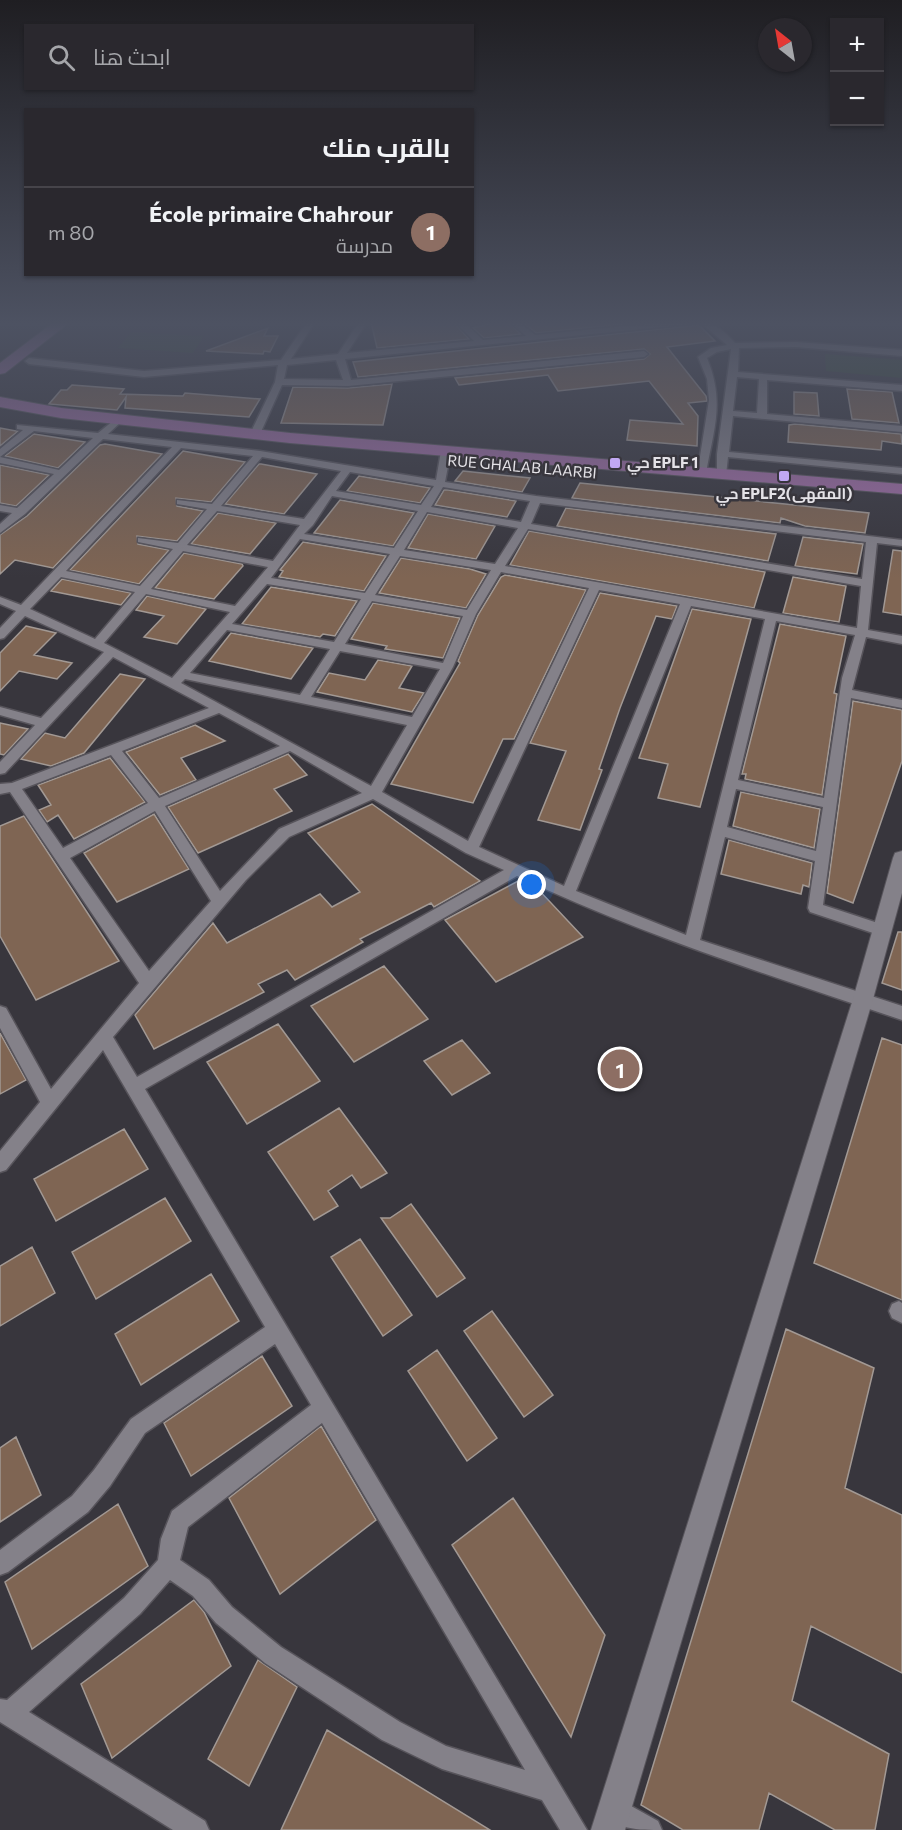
<!DOCTYPE html>
<html lang="ar">
<meta charset="utf-8">
<style>
:root{--surface:#2a282e;--page:#36343a;--text:#f1f3f6;--muted:#a5a6aa;--line:#46444a;--accent:#1a73e8}
body{margin:0;font-family:Commissioner,Cairo,sans-serif;background:var(--page);color:var(--text);direction:rtl}
.controls{position:absolute;right:18px;top:18px;display:grid;overflow:hidden;border-radius:0px;box-shadow:0 2px 4px #0004}
.controls button{width:54px;height:54px;display:grid;place-items:center;padding:0;border:0;border-bottom:2px solid var(--line);background:var(--surface);color:var(--text);font:30px sans-serif}
.compass{position:absolute;left:758px;top:18px;width:54px;height:54px;border-radius:50%;background:var(--surface);box-shadow:0 2px 4px #0004;rotate:329deg}
.you{position:absolute;left:532px;top:885px;width:21px;height:21px;margin:-15px;border:4px solid #fff;border-radius:50%;background:#1a73e8;box-shadow:0 0 0 9px #1a73e833}
.badge{display:grid;place-items:center;width:39px;height:39px;border-radius:50%;background:var(--accent);color:#fff;font-size:20px;font-weight:700}
.pin{position:absolute;translate:-50% -50%;border:3px solid #fff;box-shadow:0 2px 6px #0006}
.list{margin:0;padding:0;list-style:none}
h2{display:flex;justify-content:space-between;align-items:center;height:78px;margin:0;padding:0 24px;font-size:26px}
h2 small{font-size:20px;font-weight:400;color:var(--muted)}
.list li{display:grid;grid-template-columns:39px 1fr auto;gap:18px;align-items:center;box-sizing:border-box;height:90px;padding:0 24px;border-top:2px solid var(--line)}
.list b{display:block;font-size:22px;white-space:nowrap}
.list p{margin:0;font-size:20px;white-space:nowrap;color:var(--muted)}
.list em{font-size:20px;font-style:normal;color:var(--muted)}
.icon{flex:none;width:33px;height:33px;fill:none;stroke:currentColor;stroke-width:2;stroke-linecap:round;stroke-linejoin:round}
.map{position:relative;flex:none;width:902px;height:1830px;overflow:hidden;direction:ltr}
.search{position:absolute;background:var(--surface);box-shadow:0 2px 4px #0004;left:24px;top:24px;width:450px;height:66px;display:flex;align-items:center;gap:15px;box-sizing:border-box;padding:0 21px;border-radius:0px;color:var(--muted);font-size:22px}
.panel{position:absolute;background:var(--surface);box-shadow:0 2px 4px #0004;left:24px;top:108px;width:450px;height:168px;border-radius:0px;direction:rtl}
.map>svg:first-child{display:block}
</style>
<div class="map">
<svg width="902" height="1830" viewBox="0 0 902 1830">
<rect width="100%" height="100%" fill="#38363d"/>
<!-- green -->
<path fill="#354836" d="M131,332L204,336L193,353L118,348Z
M825,354L902,360V378L826,371Z"/>
<!-- building -->
<path fill="#7f6553" stroke="#a29994" stroke-width="1.5" d="M371,322H453L469,339L377,348Z
M497,322H508L521,334L484,338L473,328Z
M523,322H642L536,333Z
M699,325L715,341L667,347L706,396L707,401L688,403L698,416L697,446L627,440L630,420L683,424L649,381L558,391L548,375L459,385L455,378L644,359L650,354L644,349L358,377L353,362Z
M268,328L264,336H278L270,352L264,351L263,354L206,351Z
M392,384L383,425L281,423L293,387L348,388Z
M72,385L124,389L120,394L183,396L185,393L260,399L249,417L125,408L126,397L117,410L49,404L61,390H67Z
M847,389L892,392L899,423L852,419Z
M794,392L817,393L819,416L794,414Z
M795,424L901,434L902,444L882,441L881,450L788,442L789,425Z
M0,428L16,431H18L0,446Z
M34,434L85,442L58,468L5,456Z
M105,444L162,454L53,568L15,560L0,574V535L27,516L100,445Z
M183,451L245,462L211,502L176,498L177,506L203,511L177,541L137,536L138,544L169,550L139,584L70,570Z
M259,464H261L317,474L284,514L225,504Z
M0,465L49,475L16,506L0,503Z
M463,471L530,478L522,492L455,481Z
M359,476L430,488L420,503L347,491Z
M580,483L785,504L869,513L865,533L805,526L781,518L780,523L572,498Z
M444,490H448L516,501L507,517L435,505Z
M340,500L414,513L393,546L314,533Z
M566,508L776,534L768,561L557,526Z
M218,513L276,523L250,554L191,544Z
M428,514L495,526L476,559L408,548Z
M529,531L765,572L754,608L510,565Z
M803,537L863,544L857,574L795,566Z
M303,542L386,556L364,591L279,577L283,571L280,570Z
M893,550L902,551V615L883,612Z
M184,553L242,564L243,566L214,599L155,588Z
M401,558L470,569L486,574L466,608L379,593Z
M505,575L586,590L514,739H503L473,803L391,784L460,663L458,661L478,615L501,577Z
M793,577L846,586L839,622L783,613Z
M62,579L131,593L121,605L51,591Z
M271,587L357,601L335,636L323,634L320,637L242,624Z
M600,593L677,606L672,619L656,616L620,708L599,769L602,770L580,830L538,820L566,751L530,743Z
M147,596L206,609L177,644L144,637L164,616L136,610Z
M373,603L460,618L443,658L385,649L387,646L351,639Z
M692,609L751,619L700,807L658,798L668,764L639,758Z
M780,624L846,636L834,693L837,694L822,795L745,779L746,774H742Z
M26,626L56,633L34,655L72,663L57,679L19,671L0,691V653Z
M231,633L313,648L291,679L209,661Z
M378,660L412,666L399,688L424,693L412,712L317,692L329,673L365,680Z
M120,674L145,679L84,753L51,766L21,759L45,733L65,738Z
M853,701L902,710V761L853,903L827,893Z
M0,723L28,729L4,755L0,754Z
M195,725L225,741L181,758L196,780L160,795L126,752Z
M288,754L307,775L274,789L292,811L198,853L168,807Z
M110,758L145,802L74,839L58,815L47,822L39,810L51,805L38,785Z
M741,792L820,809L814,848L733,826Z
M372,804L480,881L434,907L431,903L360,939L363,942L295,980L287,970L258,984L264,992L154,1049L135,1015L213,923L227,943L320,894L332,907L360,892L308,833Z
M154,814L189,869L117,902L84,853Z
M24,816L119,961L36,1000L0,936V826Z
M729,840L812,863L809,887L803,885L801,894L721,874Z
M520,880L537,888L583,937L496,982L445,920Z
M898,932H902V990L882,983Z
M384,966L428,1019L354,1062L311,1006Z
M278,1024L320,1081L247,1124L207,1062Z
M0,1033L26,1080L0,1094Z
M882,1038L902,1045V1300L814,1263Z
M462,1040L490,1073L452,1095L424,1061Z
M339,1108L387,1173L361,1188L352,1175L328,1191L338,1206L314,1220L268,1152Z
M124,1129L148,1169L56,1221L34,1179Z
M165,1198L191,1241L96,1299L72,1252Z
M411,1204L465,1278L437,1297L381,1218H390Z
M360,1239L412,1315L383,1336L331,1257Z
M32,1247L55,1293L0,1326V1266Z
M211,1274L239,1321L141,1385L115,1334Z
M492,1311L553,1395L524,1417L464,1331Z
M786,1329L874,1368L845,1488L902,1515V1673L811,1626L792,1701L889,1754L875,1830H835L769,1793L759,1830H683L641,1805Z
M437,1350L497,1438L467,1461L408,1371Z
M262,1356L292,1406L191,1476L164,1423Z
M321,1426L376,1520L280,1594L229,1498Z
M16,1437L41,1495L0,1522V1448Z
M513,1498L605,1635L571,1737L452,1545Z
M118,1504L148,1566L32,1649L5,1582Z
M194,1600L204,1612L231,1666L112,1758L81,1684Z
M258,1660L297,1687L249,1786L208,1759Z
M327,1730L490,1830H281Z"/>
<g fill="none" stroke-linecap="round" stroke-linejoin="round">
<!-- minor casing -->
<g stroke="#57545b" stroke-width="3">
<path id="minor" d="M307,322H315L291,359L338,354L359,322H367L347,353L474,341L455,322H464L483,340L526,336L510,322H519L535,335L665,322H695L691,324L345,359L351,380L644,351L648,354L644,357L348,386L282,385L260,434L255,437L250,434L275,382L278,365L144,377L29,364L25,361L29,358L144,371L281,360ZM336,360L343,380L284,379L287,365Z
M700,322C715,322 725,332 735,343L796,342L902,350V356L796,347L739,348L738,372L902,385V391L767,380V414L902,426V432L733,416L729,452L902,468V474L728,457L726,475L717,477V454L731,349L717,352L707,358C725,402 714,428 706,473L697,475L709,400L707,379L698,357L711,348L727,345ZM737,377L759,379L757,413L733,411Z
M118,417L123,420L108,434L260,451L436,480L441,451L446,448L451,451L445,482L536,496L902,540V546L877,543L868,630L902,636V644L866,637L852,690L902,700V708L851,698L823,905L887,926L890,930L887,934L882,936L810,912L808,908L815,861L725,837L700,940L902,1006V1020C772,976 641,935 517,876L145,1089L587,1830H560L542,1800L442,1769L382,1740L265,1663L216,1623L193,1596L170,1580L140,1614L29,1712L205,1821L209,1830H173L0,1722V1699L7,1700L124,1598L158,1560L161,1539L172,1511L311,1405L275,1344L145,1433L110,1486L88,1512L8,1572L0,1575V1550L72,1496L94,1470L131,1419L265,1327L103,1050L6,1170L0,1172V1151L40,1102L0,1028V1006L6,1008L51,1089L139,983L10,792L0,794V784L12,783L209,708L113,657L5,773L0,774V762L35,725L0,715V707L41,718L104,652L25,616L4,638L0,639V628L16,611L0,604V597L21,605L172,447L103,439L25,514L0,533V524L12,513L0,511V505L17,508L54,474L0,463V457L59,470L93,438L34,431L0,457V449L23,430L17,429V425L98,433ZM181,448L253,456L212,504L177,500V504L207,509L178,543L138,538V542L173,549L140,586L66,571ZM262,457L341,471L304,519L221,506ZM350,472L434,486L421,505L336,491ZM443,487L530,501L521,522L431,507ZM332,496L418,511L394,548L304,534L313,525ZM540,503L866,542L862,579L531,524ZM217,511L300,525L273,561L187,545ZM427,512L518,528L495,564L404,550ZM528,529L861,586L857,628L505,566ZM300,539L390,554L365,593L271,578ZM183,551L268,567L235,606L151,589ZM400,556L491,570L467,610L375,595ZM501,572L589,588L468,841L382,792L453,667L476,614ZM61,577L135,592L95,639L30,609ZM267,584L361,599L334,642L232,624ZM599,590L680,604L564,886L479,847ZM146,594L230,612L172,678L104,643ZM372,601L463,616L443,663L345,644ZM691,606L765,619L686,935L576,891ZM776,621L855,635L842,678L824,798L738,780ZM227,630L330,649L300,695L190,673ZM340,651L440,669L412,717L311,697ZM185,679L407,725L371,786L181,683ZM219,713L280,746L159,798L122,751ZM290,751L362,793L279,829L220,891L165,806ZM111,755L148,803L63,848L22,789ZM736,789L823,807L816,851L727,827ZM373,799L466,853L504,870L137,1077L113,1037L246,880L289,837ZM155,811L211,901L149,971L70,858ZM322,1423L525,1770L446,1746L400,1722L281,1647L232,1607L209,1580L180,1560L188,1527Z
M899,1301L902,1303V1323L892,1318L889,1311L892,1304Z
M615,1797L658,1821L662,1830C640,1830 612,1830 602,1810L606,1801Z"/>
</g>
<!-- tertiary casing -->
<g stroke="#57545b" stroke-width="2">
<path id="tertiary" d="M902,851V893L873,999L625,1830H591L853,999L893,858L895,853Z"/>
</g>
<!-- primary casing -->
<g stroke="#57545b" stroke-width="2">
<path id="primary" d="M54,322H70L5,373L0,374V363Z
M0,397L61,408L290,433L902,484V494L290,443L61,418L0,407Z"/>
</g>
<!-- minor -->
<use href="#minor" fill="#848189" fill-rule="evenodd"/>
<!-- tertiary -->
<use href="#tertiary" fill="#848189" fill-rule="evenodd"/>
<!-- primary -->
<use href="#primary" fill="#9e6ca3" fill-rule="evenodd"/>
</g>
<!-- sky -->
<linearGradient id="sky" x2="0" y2="1"><stop stop-color="#1f1e22"/><stop offset="0.56" stop-color="#4d5262"/><stop offset="1" stop-color="#4d5262" stop-opacity="0"/></linearGradient>
<rect width="902" height="578" fill="url(#sky)"/>
<!-- markers -->
<g fill="#c1a8f3" stroke="#38363d" stroke-width="2">
<rect x="609" y="457" width="12" height="12" rx="3"/>
<rect x="778" y="470" width="12" height="12" rx="3"/>
</g>
<g text-anchor="middle" stroke-width="5" stroke-linejoin="round" paint-order="stroke">
<!-- far-poi labels -->
<g font-size="15" font-weight="bold" fill="#e4e2e7" stroke="#38363d" text-anchor="start">
<text x="627" y="468">حي EPLF 1</text>
<text x="784" y="499" text-anchor="middle">حي EPLF2(المقهى)</text>
</g>
<!-- far-street labels -->
<g font-size="15" fill="#e4e2e7" stroke="#38363d">
<text transform="translate(522 467) rotate(5)" y="5">RUE GHALAB LAARBI</text>
</g>
</g>
</svg>
<div class="controls">
<button>+</button>
<button>−</button>
</div>
<svg class="compass" viewBox="-18 -18 36 36"><path d="M0-13l5 13h-10z" fill="#e53935"/><path d="M0 13l5-13h-10z" fill="#a5a6aa"/></svg>
<div class="you"></div>
<div class="pin badge" style="left:620px;top:1069px;background:#8d6e63">1</div>
<div class="search"><svg class="icon" aria-label="search" viewBox="0 0 24 24"><circle cx="10" cy="10" r="6"/><path d="M15 15l6 6"/></svg>ابحث هنا</div>
<section class="panel">
<h2>بالقرب منك<small></small></h2>
<ul class="list">
<li><span class="badge" style="background:#8d6e63">1</span><div><b>École primaire Chahrour</b><p>مدرسة</p></div><em>80 m</em></li>
</ul>
</section>
</div>
